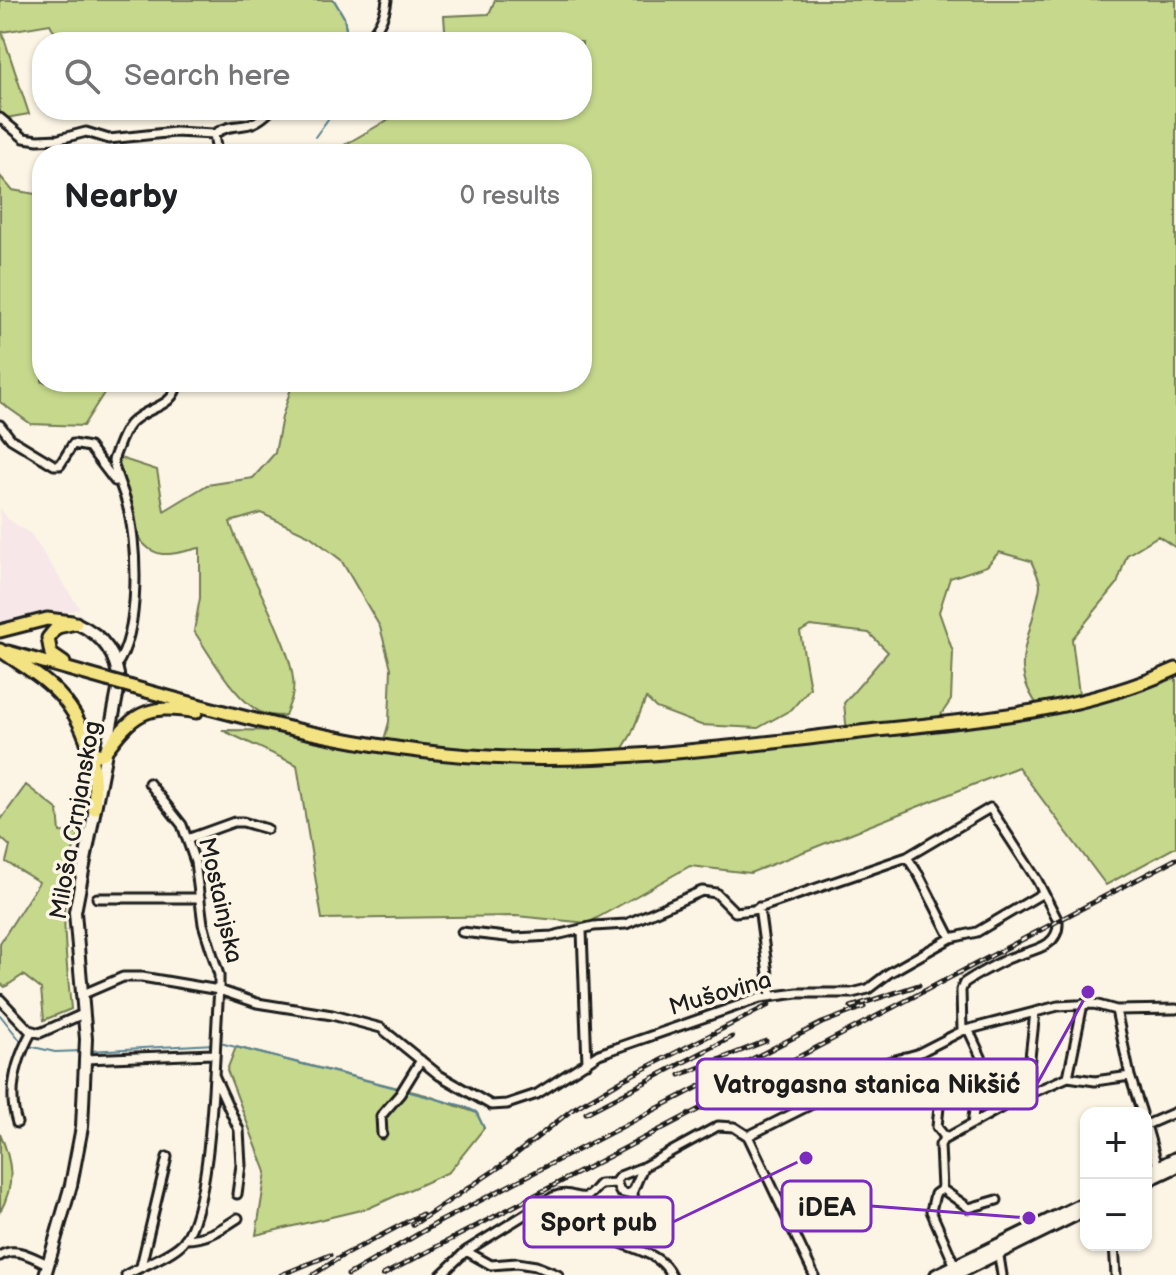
<!DOCTYPE html>
<meta charset="utf-8">
<style>
:root{--surface:#fff;--page:#f6f6f6;--text:#202124;--muted:#757577;--line:#e0e0e0}
body{margin:0;font-family:"Balsamiq Sans",sans-serif;background:var(--page);color:var(--text)}
.controls{position:absolute;right:24px;bottom:24px;display:grid;overflow:hidden;border-radius:16px;box-shadow:0 2px 6px #0004}
.controls button{width:72px;height:72px;display:grid;place-items:center;padding:0;border:0;border-bottom:2px solid var(--line);background:var(--surface);color:var(--text);font:40px sans-serif}
.list{margin:0;padding:0;list-style:none}
h2{display:flex;justify-content:space-between;align-items:center;height:104px;margin:0;padding:0 32px;font-size:34px}
h2 small{font-size:26px;font-weight:400;color:var(--muted)}
.icon{flex:none;width:44px;height:44px;fill:none;stroke:currentColor;stroke-width:2;stroke-linecap:round;stroke-linejoin:round}
.map{position:relative;flex:none;width:1176px;height:1275px;overflow:hidden}
.search{position:absolute;background:var(--surface);box-shadow:0 2px 6px #0004;left:32px;top:32px;width:560px;height:88px;display:flex;align-items:center;gap:20px;box-sizing:border-box;padding:0 28px;border-radius:32px;color:var(--muted);font-size:30px}
.panel{position:absolute;background:var(--surface);box-shadow:0 2px 6px #0004;left:32px;top:144px;width:560px;height:248px;border-radius:32px}
.map>svg:first-child{display:block}
</style>
<div class="map">
<svg width="1176" height="1275" viewBox="0 0 1176 1275">
<rect width="100%" height="100%" fill="#fcf5e5"/>
<filter id="ink" filterUnits="userSpaceOnUse"><feTurbulence type="fractalNoise" baseFrequency=".0125" numOctaves="2"/><feDisplacementMap in="SourceGraphic" scale="16" xChannelSelector="R" yChannelSelector="G"/><feConvolveMatrix kernelMatrix="1 2 1 2 8 2 1 2 1" color-interpolation-filters="sRGB"/></filter>
<g filter="url(#ink)">
<!-- built -->
<path fill="#f7e7e9" d="M0,508L8,519L31,534L80,609L0,626Z"/>
<!-- green -->
<path fill="#c6d88c" stroke="#717a54" stroke-width="2" fill-rule="evenodd" d="M0,0H334L344,17L348,41L60,42L50,24L2,32L29,114L0,119Z
M495,0H1176V548L1158,536L1127,555L1117,584L1072,639L1080,702L1176,669V847L1106,885L1018,767L750,873L690,866L588,923L516,916L322,919L297,765L222,730L295,731L382,747L389,722L391,668L380,627L341,560L310,536L261,513L230,522C243,566 299,653 293,692C292,700 287,709 285,716C279,716 271,716 265,714C237,704 210,655 194,631L200,598V548C189,550 174,555 162,554C127,549 121,484 114,456L157,470L164,511L207,485L253,478L275,453L282,417L293,382H582V154H329L405,110H582V42H446L444,16L489,14ZM999,552L1031,561C1034,568 1039,577 1040,584C1040,592 1036,602 1035,609C1025,651 1011,671 1041,710L936,722L951,700L953,652L939,612L950,578L987,566ZM810,626L869,633L888,652L844,703L847,733L620,753L631,735L646,698L656,708L701,725L758,728L792,709L810,688L800,632Z
M0,176L12,190L42,195V382H111L83,426L31,424L0,402Z
M26,785L58,810L60,832L80,833C55,887 66,952 71,1009L44,1020L41,989L23,975L5,987L0,983V943L39,882L6,862L10,846L0,837V821Z
M236,1047L426,1095L477,1113L484,1128L449,1172L369,1208L256,1235L266,1172L227,1070Z
M0,1133C12,1162 16,1183 0,1212Z"/>
<g fill="none" stroke-linecap="round" stroke-linejoin="round">
<!-- stream -->
<path stroke="#588292" stroke-width="2" d="M334,0L344,17L348,42
M315,137L331,115L340,110
M0,1015L23,1044
M220,1043L400,1089
M29,1046L55,1052L82,1051
M89,1051L214,1044
M406,1091L463,1106L476,1112L484,1128"/>
<!-- minor casing -->
<g stroke="#1c1c1c" stroke-width="13">
<path id="minor" d="M364,42C377,31 385,17 387,0
M0,118L24,138L38,140L59,139L86,132L109,139L175,132L214,134
M217,154L214,134C240,118 246,135 271,110
M0,425L11,439L54,465H60L73,444L89,447L115,481
M116,666C141,631 138,541 126,501C122,487 115,474 113,460C118,448 122,433 130,424C147,405 173,410 178,382
M187,839L234,822H243L267,829
M907,857L920,877L951,938
M97,898H200
M759,907L771,996
M582,931L587,1063
M462,932L515,938L552,936L594,926L626,924L702,891L716,893L735,912L753,910L907,857L990,808L1037,880L1058,921C1060,951 1025,950 1005,960C991,967 977,974 964,983L961,990L962,1031
M81,995L123,977H142L219,990L257,1003L332,1015L381,1028L439,1075L491,1105L507,1104L537,1094L599,1054L760,998L798,993H852L868,989L889,973L951,938L977,932L1043,893
M0,999L29,1030L40,1033L83,1014
M1116,1010L1130,1076L1142,1113
M969,1031L982,1059L972,1124
M905,1057L907,1074L911,1079L938,1082L941,1087L937,1127L946,1138
M85,1059L213,1054
M214,1075L239,1130L241,1165L237,1194
M1068,1077L1095,1081L1130,1076
M1026,1094L1035,1012
M17,1123C7,1091 16,1060 32,1031
M1146,1125L1158,1167
M1146,1125L1176,1112
M382,1134L381,1116L400,1094L421,1060
M748,1136L824,1098L867,1068L917,1054L962,1031L1058,1006L1094,1004L1116,1010L1176,1009
M748,1136L814,1275
M643,1167L633,1191L635,1223L628,1226L605,1227L602,1233C623,1249 659,1249 671,1275
M942,1189L940,1145L943,1140L1013,1101L1068,1077L1083,1004
M633,1191L628,1194L620,1192L616,1181L620,1176L643,1167L718,1126L734,1127L748,1136
M545,1201L576,1225L602,1233
M185,1239C207,1239 220,1230 238,1218
M1114,1245L1116,1275
M998,1250L1002,1275
M466,1251L491,1265L517,1263L536,1266L558,1275
M0,1256C15,1245 33,1258 48,1264
M141,1266L167,1157
M955,1266L931,1211L935,1194L942,1189L969,1208L997,1200
M126,1275C141,1266 174,1254 184,1241C214,1204 214,1043 219,990V975L203,924L195,862L182,825L149,783
M441,1275L466,1251L553,1197C569,1190 575,1199 585,1197C591,1196 596,1187 600,1184L616,1183"/>
</g>
<!-- secondary casing -->
<g stroke="#1c1c1c" stroke-width="16">
<path id="secondary" d="M1146,1173L1176,1158
M1146,1181L1176,1167
M45,1275L71,1185L82,1127L86,1039L75,912L119,685C118,655 103,635 76,623
M936,1275L1086,1202
M954,1275L1086,1210"/>
</g>
<!-- primary casing -->
<g stroke="#1c1c1c" stroke-width="17">
<path id="primary" d="M0,631L47,619L72,622
M0,650C15,661 32,670 46,682C85,714 98,761 94,809
M8,652L107,680
M64,663L51,654L48,638L57,627L76,623
M132,687C249,720 365,751 488,757C614,764 743,745 869,731C973,720 1079,713 1176,669
M90,749L98,755L104,753C133,714 145,703 196,712"/>
</g>
<!-- minor -->
<use href="#minor" stroke="#fcf5e5" stroke-width="7"/>
<!-- secondary -->
<use href="#secondary" stroke="#fcf5e5" stroke-width="10"/>
<!-- primary -->
<use href="#primary" stroke="#f4e382" stroke-width="11"/>
<!-- rail casing -->
<g stroke="#1c1c1c" stroke-width="5">
<path id="rail" d="M851,1007L919,985
M680,1075L766,1041
M586,1113L732,1037
M413,1225L501,1166L573,1109L624,1079L769,1005
M281,1275L330,1255
M313,1275L342,1256L422,1214
M348,1275L439,1222L781,1044L822,1023L864,1007
M383,1275L1176,859"/>
</g>
<!-- rail -->
<use href="#rail" stroke="#fcf5e5" stroke-width="2" stroke-dasharray="6" stroke-linecap="butt"/>
<!-- primary-bridge casing -->
<g stroke="#1c1c1c" stroke-width="17" stroke-linecap="butt">
<path id="primary-bridge" d="M107,680L132,687"/>
</g>
<!-- primary-bridge -->
<use href="#primary-bridge" stroke="#f4e382" stroke-width="11"/>
</g>
</g>
<g text-anchor="middle" stroke-width="7" stroke-linejoin="round" paint-order="stroke">
<!-- street labels -->
<g font-size="24" fill="#1c1c1c" stroke="#fcf5e5">
<text transform="translate(75 820) rotate(-80)" y="8">Miloša Crnjanskog</text>
<text transform="translate(221 900) rotate(77)" y="8">Mostainjska</text>
<text transform="translate(720 993) rotate(-16)" y="8">Mušovina</text>
</g>
</g>
<!-- callouts -->
<path fill="none" stroke="#7b2cbf" stroke-width="3" d="M1088 992L1037 1084M1029 1218L871 1206M806 1158L673 1222"/>
<g fill="#7b2cbf" stroke="#fcf5e5" stroke-width="3">
<circle cx="1088" cy="992" r="8"/>
<circle cx="1029" cy="1218" r="8"/>
<circle cx="806" cy="1158" r="8"/>
</g>
<g fill="#fcf5e5" stroke="#7b2cbf" stroke-width="3">
<rect x="697" y="1059" width="340" height="50" rx="8"/>
<rect x="782" y="1181" width="89" height="50" rx="8"/>
<rect x="524" y="1197" width="149" height="50" rx="8"/>
</g>
<g font-size="26" text-anchor="middle" font-weight="bold" fill="#1c1c1c">
<text x="867" y="1093">Vatrogasna stanica Nikšić</text>
<text x="827" y="1216">iDEA</text>
<text x="599" y="1231">Sport pub</text>
</g>
</svg>
<div class="controls">
<button>+</button>
<button>−</button>
</div>
<div class="search"><svg class="icon" aria-label="search" viewBox="0 0 24 24"><circle cx="10" cy="10" r="6"/><path d="M15 15l6 6"/></svg>Search here</div>
<section class="panel">
<h2>Nearby<small>0 results</small></h2>
<ul class="list">
</ul>
</section>
</div>
